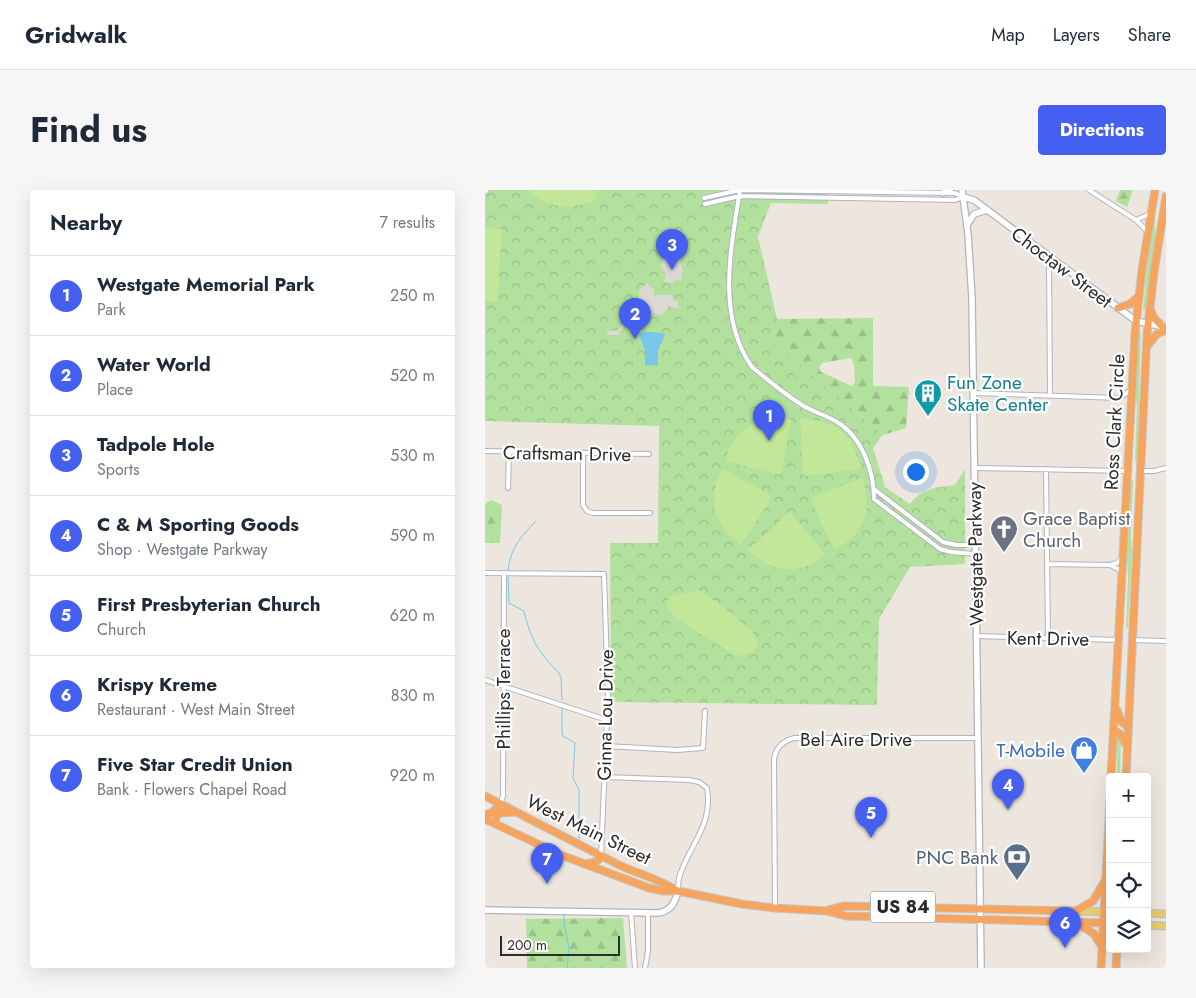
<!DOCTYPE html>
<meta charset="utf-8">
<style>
:root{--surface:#fff;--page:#f6f6f7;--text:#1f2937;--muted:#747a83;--line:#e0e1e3;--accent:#4560f1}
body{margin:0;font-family:Jost,sans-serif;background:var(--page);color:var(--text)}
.controls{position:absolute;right:15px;bottom:15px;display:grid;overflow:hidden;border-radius:5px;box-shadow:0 5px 20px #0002}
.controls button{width:45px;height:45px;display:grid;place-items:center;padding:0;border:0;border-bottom:1px solid var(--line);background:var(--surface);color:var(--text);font:25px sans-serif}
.scale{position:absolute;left:15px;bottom:12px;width:120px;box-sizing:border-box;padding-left:5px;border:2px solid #2b2b2b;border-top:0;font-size:14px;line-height:18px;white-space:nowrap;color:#2b2b2b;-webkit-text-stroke:4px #fff;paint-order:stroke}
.you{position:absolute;left:430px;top:281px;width:18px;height:18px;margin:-12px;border:4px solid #fff;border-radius:50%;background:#1a73e8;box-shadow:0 0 0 8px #1a73e833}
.badge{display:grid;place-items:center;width:32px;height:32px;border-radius:50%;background:var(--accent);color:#fff;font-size:16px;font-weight:700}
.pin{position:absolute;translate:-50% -41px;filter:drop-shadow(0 1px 2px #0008)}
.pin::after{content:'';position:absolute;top:26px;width:18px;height:15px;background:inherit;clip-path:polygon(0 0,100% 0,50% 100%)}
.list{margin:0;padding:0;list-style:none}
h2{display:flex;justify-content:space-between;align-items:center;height:65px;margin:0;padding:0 20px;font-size:21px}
h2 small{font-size:16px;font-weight:400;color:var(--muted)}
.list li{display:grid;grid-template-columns:32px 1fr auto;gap:15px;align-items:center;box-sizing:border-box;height:80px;padding:0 20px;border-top:1px solid var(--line)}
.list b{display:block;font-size:19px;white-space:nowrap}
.list p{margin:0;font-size:16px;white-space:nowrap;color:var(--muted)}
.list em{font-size:16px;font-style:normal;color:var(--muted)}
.icon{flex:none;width:28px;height:28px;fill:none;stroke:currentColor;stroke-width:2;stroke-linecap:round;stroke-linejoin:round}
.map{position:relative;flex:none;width:681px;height:778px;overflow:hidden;border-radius:5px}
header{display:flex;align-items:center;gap:30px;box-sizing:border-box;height:70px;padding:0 25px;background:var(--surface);border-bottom:1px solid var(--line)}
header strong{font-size:24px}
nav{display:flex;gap:28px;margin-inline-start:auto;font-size:18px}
.intro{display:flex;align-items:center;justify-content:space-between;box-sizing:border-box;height:120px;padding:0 30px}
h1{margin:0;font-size:35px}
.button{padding:12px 22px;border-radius:5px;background:var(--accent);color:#fff;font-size:18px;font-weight:700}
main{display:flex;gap:30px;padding:0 30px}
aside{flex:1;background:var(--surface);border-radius:5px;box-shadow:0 5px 20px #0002}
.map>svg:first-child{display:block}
</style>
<header>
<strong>Gridwalk</strong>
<nav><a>Map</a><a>Layers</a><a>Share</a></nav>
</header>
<div class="intro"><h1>Find us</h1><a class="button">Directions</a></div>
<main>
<aside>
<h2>Nearby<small>7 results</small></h2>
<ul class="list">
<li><span class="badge">1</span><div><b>Westgate Memorial Park</b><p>Park</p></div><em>250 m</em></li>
<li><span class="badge">2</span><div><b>Water World</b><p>Place</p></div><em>520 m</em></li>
<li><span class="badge">3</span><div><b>Tadpole Hole</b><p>Sports</p></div><em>530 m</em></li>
<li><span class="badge">4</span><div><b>C &amp; M Sporting Goods</b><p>Shop · Westgate Parkway</p></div><em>590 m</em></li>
<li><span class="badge">5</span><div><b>First Presbyterian Church</b><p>Church</p></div><em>620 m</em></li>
<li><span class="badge">6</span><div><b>Krispy Kreme</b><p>Restaurant · West Main Street</p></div><em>830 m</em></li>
<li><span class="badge">7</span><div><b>Five Star Credit Union</b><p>Bank · Flowers Chapel Road</p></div><em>920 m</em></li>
</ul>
</aside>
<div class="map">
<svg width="681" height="778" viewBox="0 0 681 778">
<defs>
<pattern id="forest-firs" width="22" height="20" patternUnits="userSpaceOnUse" patternTransform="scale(1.25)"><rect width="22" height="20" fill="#b2e09d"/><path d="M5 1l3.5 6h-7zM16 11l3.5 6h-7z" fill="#99c087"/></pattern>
<pattern id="park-crowns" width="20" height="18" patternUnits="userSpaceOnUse" patternTransform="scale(1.25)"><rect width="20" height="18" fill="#b2e09d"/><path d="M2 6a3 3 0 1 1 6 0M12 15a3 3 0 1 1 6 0" fill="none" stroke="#99c087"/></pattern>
</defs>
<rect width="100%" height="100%" fill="#ece6de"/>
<!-- grass -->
<path fill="#b2e09d" d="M670,23V47L661,115L660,120H658L665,48Z
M654,142L656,143C654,185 654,228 652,271H650L652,217L650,199Z
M648,290L646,344L647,362L643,437L641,439L643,387L642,369L646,291Z
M632,547L635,548L636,553L635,587H632Z"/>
<!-- forest -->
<path fill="url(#forest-firs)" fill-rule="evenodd" d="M635,0H648L642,17L631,11Z
M388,128V196L424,197L421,238L398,245L287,150L289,129ZM366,168L369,174L370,192L367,196L336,182L334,178L337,173Z
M6,310L17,315L15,353H0V314Z
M138,728L142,778H42L41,729Z"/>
<!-- park -->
<path fill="url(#park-crowns)" d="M0,0H343V14L286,13L273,47L293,133L287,150L398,245L388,258L400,297L425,314C438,297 450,298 470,295L480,279V374L425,377L394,429L392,515L126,512L125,353H173L174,236L0,231Z"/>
<!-- pitch -->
<path fill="#c3e799" d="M43,0H108L112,9C88,20 62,20 43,0Z
M0,38L17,39L12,112L0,111Z
M295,227L306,229L297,281L295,284H291L240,271C248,243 267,228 295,227Z
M315,229C349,229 370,245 375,279L319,286L318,282Z
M237,279L284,304L286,307L285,310L256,355C228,335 222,310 237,279Z
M377,288C389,320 379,345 349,360L326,310L328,307Z
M305,322L341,365C314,386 288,384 263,360L302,324Z
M213,400L234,414L267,441L274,454L268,463L251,466L192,429L182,418L183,407Z"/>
<!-- plaza -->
<path fill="#dcd9d4" d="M180,67H193L198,80L196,91L191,90L187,93H182L179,91L181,83L177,78V70Z
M162,93L168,99L169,98V105H186L189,110L193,112V116L195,117L193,119L184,116L177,126L169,123L149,128L143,132L135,142V145H122V141H132L142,129L150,124L149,122L147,124L143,120V111H147V117H154V103L153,102Z"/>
<!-- water -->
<path fill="#76c7e9" d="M159,142H167L180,144L173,161V175H160V161L154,144Z"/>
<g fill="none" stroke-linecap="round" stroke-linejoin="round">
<!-- stream -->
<path stroke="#76c7e9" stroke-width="1" d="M23,380C26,358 35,347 51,331
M23,387L24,413L39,421C46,451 53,461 74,483L76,488L77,510
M77,518V542L78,546L90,553L88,588L94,600V649
M79,723V733L84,758L82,778"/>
<!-- street casing -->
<g stroke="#b1b3be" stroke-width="6">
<path id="street" d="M255,0C246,58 231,126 267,177C283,190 299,204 317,215C328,222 341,225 352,232C377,247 389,281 389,309L455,359L466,362L490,364
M604,0L651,30L662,41
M0,2L2,0
M219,8L255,0L470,3L478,7
M220,14L255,6L470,10L478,7
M651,30L665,24
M564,67L565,206
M488,203L635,208L647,199
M0,261L164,264
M98,263V315L102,321L108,323H165
M489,278L642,281
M561,279L563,448
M656,281H669L681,278
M23,298L24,262
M389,299L458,352L471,355H490
M562,374L625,375L632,373L637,368
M625,375L633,379L637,384
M0,383L119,384L123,506L116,666
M491,446L634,450
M646,450L681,451
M0,490L122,530
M121,556L192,560L218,558L220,521
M120,587L204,590L214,592L222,598C228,634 207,652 196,682C193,688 193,695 193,701
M15,614L18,606L19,383
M290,718L289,569C291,557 298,551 309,548H493
M146,722L150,778
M160,778L163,761V723"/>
</g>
<!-- secondary casing -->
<g stroke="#b1b3be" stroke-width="8">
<path id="secondary" d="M477,0L483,44L487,108L496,778
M458,3L465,0
M478,7L489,10L651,131L679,137
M482,35L489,24L502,20
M0,720L173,723C186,721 190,713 193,701"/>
</g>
<!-- primary casing -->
<g stroke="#c4c4c4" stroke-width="9">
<path id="primary" d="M591,721L625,722
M662,723L681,724
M662,735L681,736"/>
</g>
<!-- highway casing -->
<g stroke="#c4c4c4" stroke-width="9">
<path id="highway" d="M633,118L645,114L653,107
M665,119L669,128L678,137
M662,156L672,144L681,140
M632,520L636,531L643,537
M629,540L635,544L642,556
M626,587L650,143L657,80L670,0
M641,587L662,144L669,82L681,6
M0,606L134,675C153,684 175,689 192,701
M0,625L8,622L15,614
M0,629L76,665L164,698L178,701H193L257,714L290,718L342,721L361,726L625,733
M8,633L14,623L30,622
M98,674C106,673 113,673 116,666
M343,720L360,716L591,721L608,711L621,689
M594,734L609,744L617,757
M616,778L625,611
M631,778L632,759"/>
</g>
<!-- street -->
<use href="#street" stroke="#fff" stroke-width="4"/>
<!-- secondary -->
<use href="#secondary" stroke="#fff" stroke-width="5.5"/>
<!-- primary -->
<use href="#primary" stroke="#eacf65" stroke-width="6"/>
<!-- highway -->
<use href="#highway" stroke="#f7a55e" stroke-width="7"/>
</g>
<!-- icons -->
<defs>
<g id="building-pin" transform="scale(1.4375)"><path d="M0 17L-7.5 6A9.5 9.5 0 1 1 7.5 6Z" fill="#0f9aa8" stroke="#fff"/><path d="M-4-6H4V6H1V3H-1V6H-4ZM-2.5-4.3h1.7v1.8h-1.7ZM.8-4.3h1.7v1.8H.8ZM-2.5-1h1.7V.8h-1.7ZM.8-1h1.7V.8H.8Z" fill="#fff"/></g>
<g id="church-pin" transform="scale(1.4375)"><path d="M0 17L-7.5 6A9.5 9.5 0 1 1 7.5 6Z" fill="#6b7280" stroke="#fff"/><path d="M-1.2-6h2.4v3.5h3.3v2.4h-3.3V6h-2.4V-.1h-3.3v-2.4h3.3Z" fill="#fff"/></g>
<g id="shop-pin" transform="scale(1.4375)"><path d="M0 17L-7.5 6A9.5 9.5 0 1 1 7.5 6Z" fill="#3f7fe0" stroke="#fff"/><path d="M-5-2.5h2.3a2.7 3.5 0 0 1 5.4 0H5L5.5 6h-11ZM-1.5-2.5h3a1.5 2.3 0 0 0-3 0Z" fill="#fff"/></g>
<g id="bank-pin" transform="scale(1.4375)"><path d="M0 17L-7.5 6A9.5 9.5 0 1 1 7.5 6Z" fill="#5c6f8a" stroke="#fff"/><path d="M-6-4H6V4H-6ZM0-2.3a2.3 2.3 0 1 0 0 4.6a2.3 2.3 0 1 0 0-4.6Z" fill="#fff"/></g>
</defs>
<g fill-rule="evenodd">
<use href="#building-pin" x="443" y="203"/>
<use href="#church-pin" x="519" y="339"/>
<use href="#shop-pin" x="599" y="560"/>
<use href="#bank-pin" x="532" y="667"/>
</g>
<g text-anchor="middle" stroke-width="4.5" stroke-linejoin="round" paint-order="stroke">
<!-- shield labels -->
<rect fill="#fff" stroke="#6b6b6b" stroke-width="1" x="385.5" y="701.5" width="65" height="31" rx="4"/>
<g font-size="18" font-weight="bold" fill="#2b2b2b">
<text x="418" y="723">US 84</text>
</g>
<!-- street labels -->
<g font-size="19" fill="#2b2b2b" stroke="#fff">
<text transform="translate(577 77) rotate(37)" y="7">Choctaw Street</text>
<text transform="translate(629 232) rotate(-87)" y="7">Ross Clark Circle</text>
<text transform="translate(82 263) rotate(1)" y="7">Craftsman Drive</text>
<text transform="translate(490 364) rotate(-91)" y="7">Westgate Parkway</text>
<text transform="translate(563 448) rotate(1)" y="7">Kent Drive</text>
<text transform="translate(18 499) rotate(-90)" y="7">Phillips Terrace</text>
<text transform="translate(120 525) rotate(-89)" y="7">Ginna Lou Drive</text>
<text x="371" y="556">Bel Aire Drive</text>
<text transform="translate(104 639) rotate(26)" y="7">West Main Street</text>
</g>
<!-- culture labels -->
<g font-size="19" fill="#0d838f" stroke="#fff" text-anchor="start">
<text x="462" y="199">Fun Zone<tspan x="462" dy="22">Skate Center</tspan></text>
</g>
<!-- worship labels -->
<g font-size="19" fill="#5b616d" stroke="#fff" text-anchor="start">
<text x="538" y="335">Grace Baptist<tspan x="538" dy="22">Church</tspan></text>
</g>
<!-- shop labels -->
<g font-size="19" fill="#366cbe" stroke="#fff" text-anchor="end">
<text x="580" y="567">T-Mobile</text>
</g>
<!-- service labels -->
<g font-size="19" fill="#4e5e75" stroke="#fff" text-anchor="end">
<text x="513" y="674">PNC Bank</text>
</g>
</g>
</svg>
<div class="controls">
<button>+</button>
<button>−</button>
<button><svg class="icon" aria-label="locate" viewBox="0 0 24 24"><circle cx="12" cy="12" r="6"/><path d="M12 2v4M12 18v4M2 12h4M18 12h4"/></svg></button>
<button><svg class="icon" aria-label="layers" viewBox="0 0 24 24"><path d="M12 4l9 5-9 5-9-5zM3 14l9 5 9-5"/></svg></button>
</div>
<div class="scale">200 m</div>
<div class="you"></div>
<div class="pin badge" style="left:284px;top:251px">1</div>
<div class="pin badge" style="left:150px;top:149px">2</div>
<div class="pin badge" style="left:187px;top:80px">3</div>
<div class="pin badge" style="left:523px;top:620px">4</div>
<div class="pin badge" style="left:386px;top:648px">5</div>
<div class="pin badge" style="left:580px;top:758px">6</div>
<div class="pin badge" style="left:62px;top:694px">7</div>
</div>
</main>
